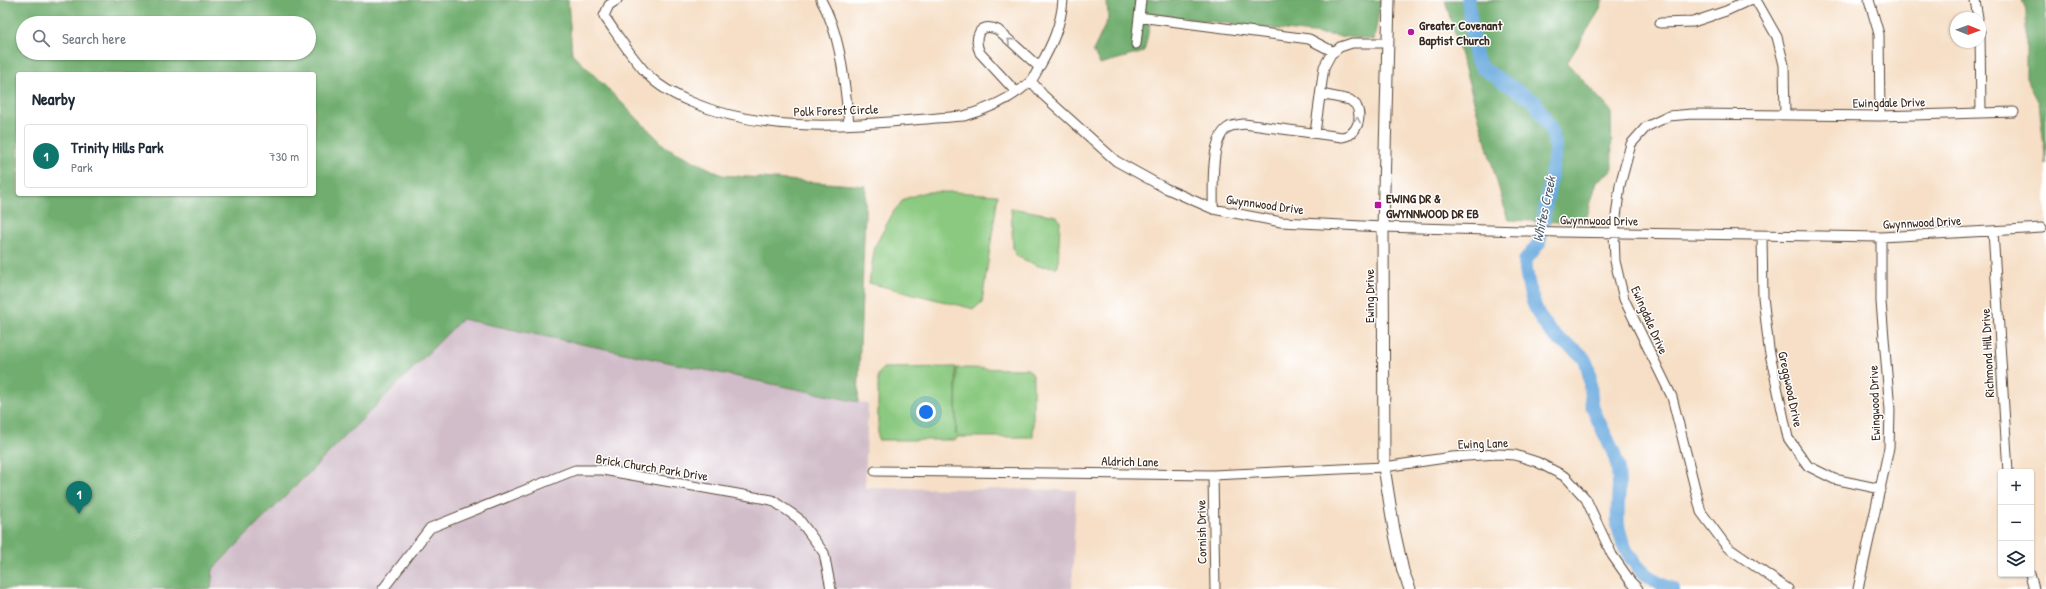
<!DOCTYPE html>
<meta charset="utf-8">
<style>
:root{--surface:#fff;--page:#f6f6f7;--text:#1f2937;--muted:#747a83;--line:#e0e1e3;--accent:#0f766e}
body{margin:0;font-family:"Patrick Hand",sans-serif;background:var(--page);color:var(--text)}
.controls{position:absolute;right:12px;bottom:12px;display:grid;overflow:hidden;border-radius:4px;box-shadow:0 1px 3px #0004}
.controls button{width:36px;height:36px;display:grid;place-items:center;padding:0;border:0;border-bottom:1px solid var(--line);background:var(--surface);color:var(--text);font:20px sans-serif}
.compass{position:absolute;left:1950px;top:12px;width:36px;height:36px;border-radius:50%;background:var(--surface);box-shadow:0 1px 3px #0004;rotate:91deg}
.you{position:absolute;left:926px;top:412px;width:14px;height:14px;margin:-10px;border:3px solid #fff;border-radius:50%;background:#1a73e8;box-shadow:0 0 0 6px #1a73e833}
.badge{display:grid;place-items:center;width:26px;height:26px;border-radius:50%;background:var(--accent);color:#fff;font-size:13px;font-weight:700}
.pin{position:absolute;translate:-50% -33px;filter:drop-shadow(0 1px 2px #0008)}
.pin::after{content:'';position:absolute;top:21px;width:14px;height:12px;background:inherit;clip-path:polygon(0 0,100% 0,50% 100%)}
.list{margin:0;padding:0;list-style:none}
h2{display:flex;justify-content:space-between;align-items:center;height:52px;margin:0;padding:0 16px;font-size:17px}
h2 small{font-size:13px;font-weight:400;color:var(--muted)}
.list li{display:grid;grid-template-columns:26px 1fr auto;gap:12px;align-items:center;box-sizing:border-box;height:64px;margin:0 8px 8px;padding:0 8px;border:1px solid var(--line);border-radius:4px}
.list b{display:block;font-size:15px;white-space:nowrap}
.list p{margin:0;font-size:13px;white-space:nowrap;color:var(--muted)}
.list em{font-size:13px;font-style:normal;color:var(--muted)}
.icon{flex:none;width:22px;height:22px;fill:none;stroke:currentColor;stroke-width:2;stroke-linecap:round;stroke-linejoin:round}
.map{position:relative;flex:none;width:2046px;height:589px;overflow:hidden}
.search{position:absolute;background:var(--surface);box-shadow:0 1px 3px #0004;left:16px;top:16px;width:300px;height:44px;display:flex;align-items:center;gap:10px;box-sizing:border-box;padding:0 14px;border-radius:22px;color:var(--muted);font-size:15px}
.panel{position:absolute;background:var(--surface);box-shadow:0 1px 3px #0004;left:16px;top:72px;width:300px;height:124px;border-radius:4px}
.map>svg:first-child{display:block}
</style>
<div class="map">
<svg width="2046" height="589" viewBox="0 0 2046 589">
<rect width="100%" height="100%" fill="#fff"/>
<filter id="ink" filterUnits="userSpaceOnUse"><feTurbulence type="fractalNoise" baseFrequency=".025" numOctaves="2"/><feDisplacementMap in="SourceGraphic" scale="8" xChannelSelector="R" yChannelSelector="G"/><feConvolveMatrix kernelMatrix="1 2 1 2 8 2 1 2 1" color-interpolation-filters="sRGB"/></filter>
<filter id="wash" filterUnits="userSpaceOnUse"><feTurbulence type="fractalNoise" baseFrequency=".012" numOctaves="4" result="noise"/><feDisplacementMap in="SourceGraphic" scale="16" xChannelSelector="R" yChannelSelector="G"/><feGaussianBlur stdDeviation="0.9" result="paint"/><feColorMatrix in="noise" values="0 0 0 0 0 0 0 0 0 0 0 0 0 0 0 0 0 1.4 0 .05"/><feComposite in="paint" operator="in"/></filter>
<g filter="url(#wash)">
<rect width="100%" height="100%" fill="#f6dfc6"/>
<!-- industrial -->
<path fill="#d1bdc9" d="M462,319L637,349L868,404L865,488L1076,490L1072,589H211L213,569Z"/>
<!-- green -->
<path fill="#8bc980" stroke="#637a4f" d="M925,192H954L998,195L982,302L974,309L869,283L875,246L894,211L904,199Z
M1011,208L1057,216L1060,222L1058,267L1038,266L1016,256L1013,248Z
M956,367V435L957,368L1028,369L1033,375V437H957L956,440H878V375L883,368Z"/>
<!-- forest -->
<path fill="#70ad6e" stroke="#566c46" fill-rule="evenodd" d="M0,0H568L572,53L666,147L722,175L866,186L858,402L462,319L213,569L211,589H0ZM23,23H309V53H23ZM18,74H314V194H18Z
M1107,0H1381L1374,40L1152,15L1144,52L1100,64L1093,51L1108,19Z
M1445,0H1603L1599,11L1567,63L1611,111L1612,171L1597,181L1585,223L1508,220Z
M2022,0H2045L2046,2V164L2039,103L2026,78V11Z"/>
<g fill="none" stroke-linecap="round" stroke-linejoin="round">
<!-- river -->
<path stroke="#6cabdf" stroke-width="14" d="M1468,0L1475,57L1482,68L1535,102L1551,130L1556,148L1539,243L1525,261C1528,290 1534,318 1557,338C1566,345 1579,350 1585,360C1593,375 1588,392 1593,408C1599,425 1609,440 1615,457C1624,484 1614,507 1619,530C1625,558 1646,581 1673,589"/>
</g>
</g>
<g filter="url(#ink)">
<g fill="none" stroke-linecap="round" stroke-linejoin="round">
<!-- minor casing -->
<g stroke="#574537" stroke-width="11">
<path id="minor" d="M617,0L609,5L604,16C619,37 633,60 650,77C662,89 677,96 691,102C778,139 874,122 964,116C988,109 1011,99 1030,82C1034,78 1037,71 1040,66C1052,45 1061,25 1063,0
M821,0C842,37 844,82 849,123
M1141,0L1139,17L1309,39L1334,52
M1756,0L1777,37L1784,65L1785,115
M1869,0L1879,34L1880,116
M1975,0L1978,18
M1660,23L1693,22L1726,11L1750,0
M1980,32L1981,112
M1136,44L1139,17
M1031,81L1043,95L1116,161L1165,188L1213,209L1281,222L1383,227L1560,232L1881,237L2042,228
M1016,92L980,53C973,38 979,21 998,30L1039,67
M1315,133L1324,67L1331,54L1340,47L1352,43H1388
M1213,209C1214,190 1209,138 1229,127C1233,125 1239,125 1244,124L1342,137C1357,135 1363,118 1356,105L1350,100L1321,94
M1993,231L2008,472
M1762,236L1763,297L1769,349L1788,438L1808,466L1834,479L1881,489
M875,471L1213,475L1384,467L1452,457L1497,454L1515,455L1537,462L1566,477L1586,499L1612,555L1631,582L1638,589
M1213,475L1215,589
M2030,574L2034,589
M383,589L430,528L575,470H603L772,500L798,518L824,553L831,589
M1788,589L1727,547L1701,512L1672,397L1624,299L1615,261L1614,233L1620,185L1631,144L1646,127L1669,116L1692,114L1880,116L2014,112
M1858,589L1889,448L1890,410L1881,302V237"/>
</g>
<!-- tertiary casing -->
<g stroke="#574537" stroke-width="13">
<path id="tertiary" d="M1389,0L1383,227L1384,467L1394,530L1403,571L1410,589"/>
</g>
<!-- minor -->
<use href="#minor" stroke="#fff" stroke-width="9"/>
<!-- tertiary -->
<use href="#tertiary" stroke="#fff" stroke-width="11"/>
</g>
<!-- one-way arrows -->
<defs><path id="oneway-chevron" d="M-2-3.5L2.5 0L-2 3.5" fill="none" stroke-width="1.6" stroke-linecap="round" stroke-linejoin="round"/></defs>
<g stroke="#a79f9a">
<use href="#oneway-chevron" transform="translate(1010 41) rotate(-138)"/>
<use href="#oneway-chevron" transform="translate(1357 120) rotate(-79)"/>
</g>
</g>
<!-- markers -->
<g fill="#b5179e" stroke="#fff" stroke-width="1.5">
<circle cx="1411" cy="32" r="4"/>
<rect x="1374" y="201" width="8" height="8" rx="2"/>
</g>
<g text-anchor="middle" stroke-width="3" stroke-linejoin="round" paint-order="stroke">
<!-- poi labels -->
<g font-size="13" font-weight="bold" fill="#3b2a1e" stroke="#fff" text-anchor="start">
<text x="1419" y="30">Greater Covenant<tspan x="1419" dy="15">Baptist Church</tspan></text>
<text x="1386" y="203">EWING DR &amp;<tspan x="1386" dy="15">GWYNNWOOD DR EB</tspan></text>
</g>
<!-- street labels -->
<g font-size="13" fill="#3b2a1e" stroke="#fff">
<text transform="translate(1889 102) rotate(-1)" y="5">Ewingdale Drive</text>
<text transform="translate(836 110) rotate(-2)" y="5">Polk Forest Circle</text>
<text transform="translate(1265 204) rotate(8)" y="5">Gwynnwood Drive</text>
<text transform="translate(1599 220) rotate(1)" y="5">Gwynnwood Drive</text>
<text transform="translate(1922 222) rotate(-3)" y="5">Gwynnwood Drive</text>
<text transform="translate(1369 296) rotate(-90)" y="5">Ewing Drive</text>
<text transform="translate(1650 320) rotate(66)" y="5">Ewingdale Drive</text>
<text transform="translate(1987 353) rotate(-93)" y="5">Richmond Hill Drive</text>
<text transform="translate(1791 389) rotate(78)" y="5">Greggwood Drive</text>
<text transform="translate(1874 403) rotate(-92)" y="5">Ewingwood Drive</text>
<text transform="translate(1483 443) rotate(-2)" y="5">Ewing Lane</text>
<text transform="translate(1130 461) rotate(1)" y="5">Aldrich Lane</text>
<text transform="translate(652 467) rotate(9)" y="5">Brick Church Park Drive</text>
<text transform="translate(1201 532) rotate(-91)" y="5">Cornish Drive</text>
</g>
<!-- water labels -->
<g font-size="14" font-style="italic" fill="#4f5e6b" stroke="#fff">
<text transform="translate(1544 209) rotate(-78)" y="5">Whites Creek</text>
</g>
</g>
</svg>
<div class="controls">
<button>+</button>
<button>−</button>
<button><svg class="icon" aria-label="layers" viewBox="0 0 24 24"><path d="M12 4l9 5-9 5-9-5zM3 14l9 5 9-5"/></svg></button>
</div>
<svg class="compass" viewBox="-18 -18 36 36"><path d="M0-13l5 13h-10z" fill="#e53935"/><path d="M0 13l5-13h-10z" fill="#747a83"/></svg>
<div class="you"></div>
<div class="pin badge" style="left:79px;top:514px">1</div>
<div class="search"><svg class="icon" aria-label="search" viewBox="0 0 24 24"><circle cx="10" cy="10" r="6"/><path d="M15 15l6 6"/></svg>Search here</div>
<section class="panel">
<h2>Nearby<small></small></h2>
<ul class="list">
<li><span class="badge">1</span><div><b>Trinity Hills Park</b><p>Park</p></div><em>730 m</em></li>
</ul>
</section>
</div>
